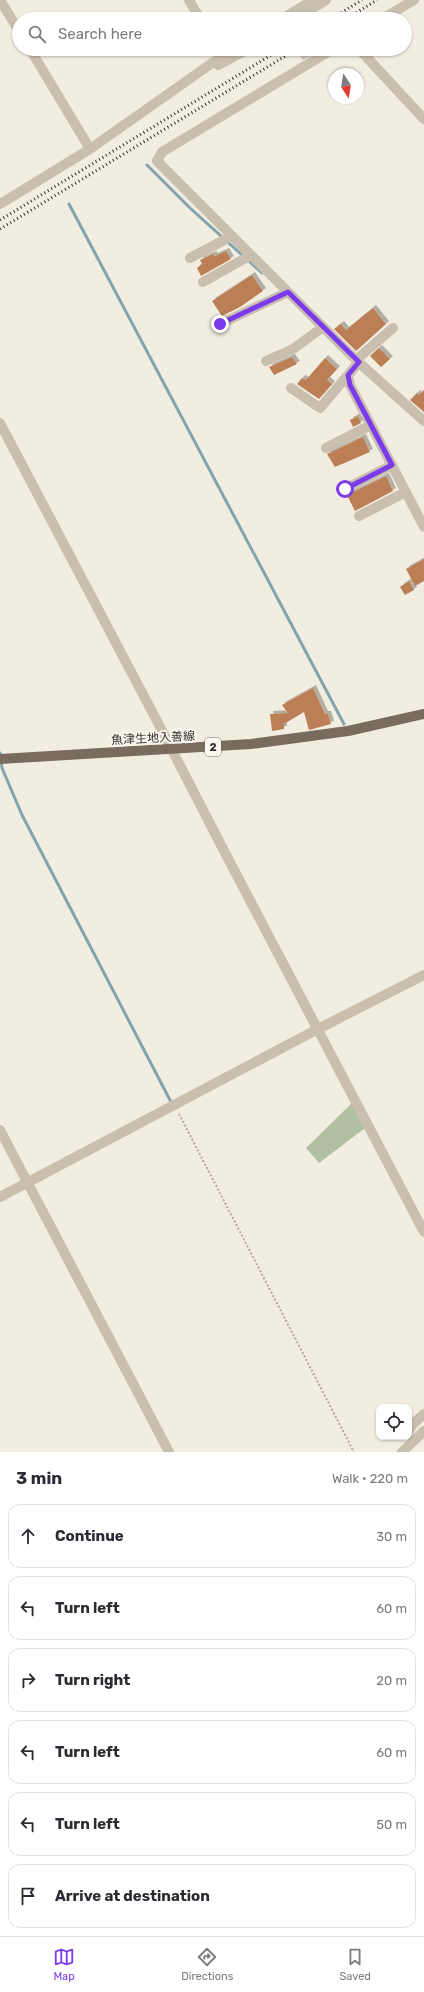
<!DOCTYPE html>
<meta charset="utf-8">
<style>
:root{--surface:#fff;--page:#f2f2f3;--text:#2b2b33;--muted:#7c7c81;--line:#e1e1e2;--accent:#7c3aed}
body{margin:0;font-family:Rubik,"Noto Sans JP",sans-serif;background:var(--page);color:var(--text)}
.controls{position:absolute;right:12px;bottom:12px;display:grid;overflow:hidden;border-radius:8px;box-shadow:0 1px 3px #0004}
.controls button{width:36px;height:36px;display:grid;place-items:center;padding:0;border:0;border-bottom:1px solid var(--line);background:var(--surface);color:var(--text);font:20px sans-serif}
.compass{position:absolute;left:328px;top:68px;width:36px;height:36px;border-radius:50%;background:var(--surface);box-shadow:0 1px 3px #0004;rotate:168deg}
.stop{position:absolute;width:12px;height:12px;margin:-9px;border:3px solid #7c3aed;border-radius:50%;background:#fff}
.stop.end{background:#7c3aed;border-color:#fff;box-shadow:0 1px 4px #0008}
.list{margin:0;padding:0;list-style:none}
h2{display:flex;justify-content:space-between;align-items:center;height:52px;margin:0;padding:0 16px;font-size:17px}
h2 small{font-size:13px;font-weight:400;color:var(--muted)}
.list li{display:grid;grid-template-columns:26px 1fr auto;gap:12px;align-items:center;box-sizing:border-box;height:64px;margin:0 8px 8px;padding:0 8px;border:1px solid var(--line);border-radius:12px}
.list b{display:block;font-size:15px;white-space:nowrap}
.list em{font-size:13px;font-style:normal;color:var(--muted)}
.icon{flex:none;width:22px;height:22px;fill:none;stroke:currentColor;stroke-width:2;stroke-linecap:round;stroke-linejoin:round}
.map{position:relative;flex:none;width:424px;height:1452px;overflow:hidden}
.search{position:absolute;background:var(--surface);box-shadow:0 1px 3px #0004;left:12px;right:12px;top:12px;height:44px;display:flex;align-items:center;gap:10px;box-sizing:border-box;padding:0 14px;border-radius:22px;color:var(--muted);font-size:15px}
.sheet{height:484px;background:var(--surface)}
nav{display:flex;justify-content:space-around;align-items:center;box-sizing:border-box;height:56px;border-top:1px solid var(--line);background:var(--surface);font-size:11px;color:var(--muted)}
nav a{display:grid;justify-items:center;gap:2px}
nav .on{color:var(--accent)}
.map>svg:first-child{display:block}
</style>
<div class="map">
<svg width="424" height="1452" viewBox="0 0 424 1452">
<defs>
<filter id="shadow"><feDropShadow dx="3" dy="-3" stdDeviation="0" flood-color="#0004"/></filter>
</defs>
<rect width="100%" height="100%" fill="#f2ede1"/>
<!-- green -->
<path fill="#b1c0a2" d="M352,1103L365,1128L319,1163L306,1148Z"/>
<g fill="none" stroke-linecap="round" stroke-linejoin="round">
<!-- stream -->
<path stroke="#82a4ad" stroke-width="3" d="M147,165L190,208L262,273
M69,204L344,724
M0,753L2,768L22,815L171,1102"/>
</g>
<!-- building -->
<path fill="#bc7f55" filter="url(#shadow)" d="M226,251L231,259L201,276L197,268L202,264L200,260L213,254L215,256Z
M252,275L263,291L240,307L222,316L212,301Z
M373,308L386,324L356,351L334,329L341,324L346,330Z
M379,348L390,359L381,367L370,356Z
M292,357L297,364L274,375L269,367Z
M325,358L337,369L327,380L332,384L319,399L297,384L302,378L306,380Z
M424,390V412L410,400L417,393L419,395Z
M358,416L361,423L353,427L350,420Z
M363,437L370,452L335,467L327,454Z
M386,476L393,491L355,511L347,495Z
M424,559V581L415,586L406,569Z
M409,581L414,590L405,595L400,587Z
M313,688L325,714H328L331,724L309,730L304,712L284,724V729L272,731L270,714L288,713L282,705Z"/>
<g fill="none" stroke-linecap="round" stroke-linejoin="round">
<!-- minor-tunnel -->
<path stroke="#cdc8bd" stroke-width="10" stroke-dasharray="10 5" stroke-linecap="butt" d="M302,49L310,63"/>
<!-- path -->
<path stroke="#b5a998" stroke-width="2" stroke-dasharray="2 2" stroke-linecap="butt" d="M179,1114L354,1452"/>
<!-- minor -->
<path stroke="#c9bfae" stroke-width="10" d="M0,0L19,31
M189,0L200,19
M282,19L313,0
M296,19L326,0
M382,19L414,0
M30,49L90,149
M333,49L162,152L157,161L356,360L424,421
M359,49L424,119
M218,65L248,49
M0,204L90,149L232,49
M190,258L232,236
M203,282L251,255
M220,324L288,292
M356,360L393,328
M266,361L293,349L323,327
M359,362L348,375L350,385L424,527
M291,388L320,408L348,375
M0,423L157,721C245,892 334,1063 424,1232
M326,448L371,425
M345,489L392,465
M359,516L406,492
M0,1130L169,1452
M0,1197L316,1030L424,975
M409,1431L413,1424L424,1414
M402,1452L424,1431"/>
<!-- major -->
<path stroke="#796b5e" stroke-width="10" d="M0,759L251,744L348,731L424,714"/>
<!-- rail -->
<path stroke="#38322b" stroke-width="3" stroke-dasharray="1 3" stroke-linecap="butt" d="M331,19L362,0
M346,19L377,0
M0,220L281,49
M0,229L297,49"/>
</g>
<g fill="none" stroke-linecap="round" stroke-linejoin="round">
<!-- route -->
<path stroke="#7c3aed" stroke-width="5" d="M220,324L288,292L359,362L348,375L350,385L392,465L345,489"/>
</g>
<g text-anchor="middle" stroke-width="4" stroke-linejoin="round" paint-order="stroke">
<!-- shield labels -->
<rect fill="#f9f6ee" stroke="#726d66" stroke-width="1" x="205" y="738" width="16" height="18" rx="3"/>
<g font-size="11" font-weight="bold" fill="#38322b">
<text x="213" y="751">2</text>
</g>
<!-- street labels -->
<g font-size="12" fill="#38322b" stroke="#f9f6ee">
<text transform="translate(153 738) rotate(-3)" y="4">魚津生地入善線</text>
</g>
</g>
</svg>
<div class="controls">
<button><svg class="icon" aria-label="locate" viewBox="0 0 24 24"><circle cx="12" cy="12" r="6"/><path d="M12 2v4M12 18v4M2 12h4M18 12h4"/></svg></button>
</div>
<svg class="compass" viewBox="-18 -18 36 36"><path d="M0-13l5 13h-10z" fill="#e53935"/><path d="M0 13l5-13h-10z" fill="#7c7c81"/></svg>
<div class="stop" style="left:345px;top:489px"></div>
<div class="stop end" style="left:220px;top:324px"></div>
<div class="search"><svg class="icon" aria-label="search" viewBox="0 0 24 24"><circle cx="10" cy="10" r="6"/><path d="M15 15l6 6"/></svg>Search here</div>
</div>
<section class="sheet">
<h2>3 min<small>Walk · 220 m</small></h2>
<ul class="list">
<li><svg class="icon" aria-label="ahead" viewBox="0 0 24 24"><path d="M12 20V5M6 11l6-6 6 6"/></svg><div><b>Continue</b></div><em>30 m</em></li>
<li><svg class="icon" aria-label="left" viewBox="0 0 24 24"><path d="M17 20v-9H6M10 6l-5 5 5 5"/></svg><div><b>Turn left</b></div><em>60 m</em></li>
<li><svg class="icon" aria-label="right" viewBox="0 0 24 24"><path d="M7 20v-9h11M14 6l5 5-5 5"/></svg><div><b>Turn right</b></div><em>20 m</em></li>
<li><svg class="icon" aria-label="left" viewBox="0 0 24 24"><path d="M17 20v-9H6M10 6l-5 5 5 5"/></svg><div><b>Turn left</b></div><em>60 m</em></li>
<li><svg class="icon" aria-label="left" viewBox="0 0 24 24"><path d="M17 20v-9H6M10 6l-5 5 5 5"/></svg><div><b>Turn left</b></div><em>50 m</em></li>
<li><svg class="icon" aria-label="arrive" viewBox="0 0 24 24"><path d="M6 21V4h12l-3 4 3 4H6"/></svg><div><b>Arrive at destination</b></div></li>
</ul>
</section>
<nav>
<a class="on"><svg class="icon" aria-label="map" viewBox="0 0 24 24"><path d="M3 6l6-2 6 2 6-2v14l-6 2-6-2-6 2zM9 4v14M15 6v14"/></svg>Map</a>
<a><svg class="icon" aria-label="directions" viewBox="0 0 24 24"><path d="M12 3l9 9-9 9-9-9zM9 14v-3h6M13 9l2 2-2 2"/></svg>Directions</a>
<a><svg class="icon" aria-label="saved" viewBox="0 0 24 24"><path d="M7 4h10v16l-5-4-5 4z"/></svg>Saved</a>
</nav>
